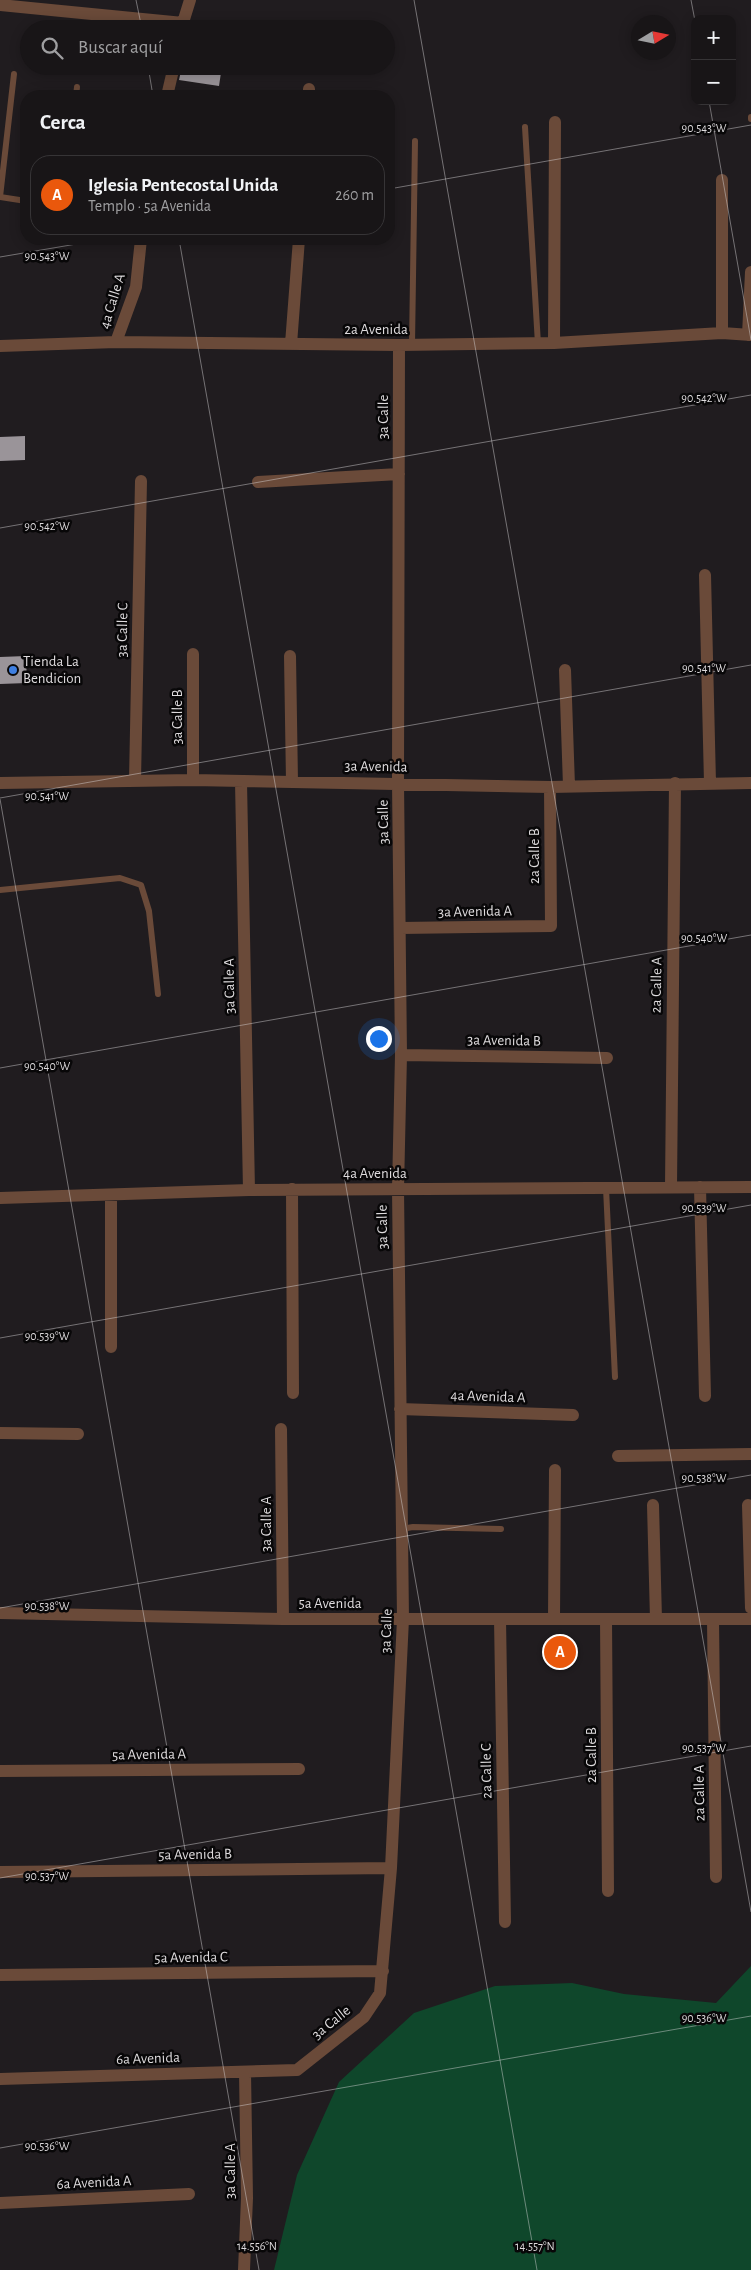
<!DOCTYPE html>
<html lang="es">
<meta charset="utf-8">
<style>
:root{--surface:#181517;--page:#211e20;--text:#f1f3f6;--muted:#9f9fa1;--line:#363436;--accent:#ea580c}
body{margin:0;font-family:"Alegreya Sans",sans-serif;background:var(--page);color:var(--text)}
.controls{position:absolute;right:15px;top:15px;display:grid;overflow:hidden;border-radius:10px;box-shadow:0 2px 12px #0003}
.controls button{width:45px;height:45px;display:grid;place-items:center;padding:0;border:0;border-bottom:1px solid var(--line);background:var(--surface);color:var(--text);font:25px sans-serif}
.compass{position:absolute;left:631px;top:15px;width:45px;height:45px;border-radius:50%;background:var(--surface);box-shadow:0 2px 12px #0003;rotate:80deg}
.you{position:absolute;left:378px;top:1038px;width:18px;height:18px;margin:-12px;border:4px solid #fff;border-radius:50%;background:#1a73e8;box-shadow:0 0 0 8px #1a73e833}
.badge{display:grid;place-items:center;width:32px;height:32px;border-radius:50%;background:var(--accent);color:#fff;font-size:16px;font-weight:700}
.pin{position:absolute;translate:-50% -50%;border:2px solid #fff;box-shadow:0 1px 5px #0006}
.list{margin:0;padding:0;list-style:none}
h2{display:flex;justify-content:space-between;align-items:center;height:65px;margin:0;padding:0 20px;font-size:21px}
h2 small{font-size:16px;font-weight:400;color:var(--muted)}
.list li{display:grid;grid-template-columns:32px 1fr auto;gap:15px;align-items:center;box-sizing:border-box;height:80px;margin:0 10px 10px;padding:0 10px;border:1px solid var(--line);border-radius:20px}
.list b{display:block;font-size:19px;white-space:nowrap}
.list p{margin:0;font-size:16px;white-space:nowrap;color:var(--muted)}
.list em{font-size:16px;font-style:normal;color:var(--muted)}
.icon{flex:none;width:28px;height:28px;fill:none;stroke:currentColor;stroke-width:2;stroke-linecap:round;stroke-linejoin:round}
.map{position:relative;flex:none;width:751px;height:2270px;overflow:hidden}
.search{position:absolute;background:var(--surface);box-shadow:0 2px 12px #0003;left:20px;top:20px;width:375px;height:55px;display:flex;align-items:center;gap:12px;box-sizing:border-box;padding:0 18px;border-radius:28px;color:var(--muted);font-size:19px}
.panel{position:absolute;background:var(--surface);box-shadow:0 2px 12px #0003;left:20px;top:90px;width:375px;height:155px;border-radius:20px}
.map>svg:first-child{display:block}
</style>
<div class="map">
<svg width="751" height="2270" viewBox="0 0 751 2270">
<rect width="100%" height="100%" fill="#201c1f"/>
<!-- green -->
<path fill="#0f472b" d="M751,1966V2270H274L297,2175L339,2082L414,2013L495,1986L572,1983L624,1994L716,2003Z"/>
<!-- building -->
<path fill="#9a9499" d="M182,66H222L219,86L179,80Z
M25,436V460L0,461V437Z
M26,656L27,683L0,684V657Z"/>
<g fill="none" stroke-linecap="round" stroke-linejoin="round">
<!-- lane -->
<path stroke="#6a4a39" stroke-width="6" d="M76,96L77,87
M751,119V117
M525,127L538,344
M0,197L14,74
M0,197L26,201
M412,345L415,141
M0,890L120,878L141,885L149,911L158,994
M606,1188L615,1377
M401,1529L413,1527L501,1529"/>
<!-- street -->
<path stroke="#6a4a39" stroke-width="12" d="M0,5L183,23
M181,29L190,0
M167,96L174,66
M309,96V89
M722,333V180
M748,335L751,272
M116,342L136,287L141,239
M554,343L555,122
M291,344L299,239
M0,346L116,342L399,345L554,343L722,333L751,335
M258,482L399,474
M705,575L710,783
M290,656L292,782
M565,670L569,786
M135,780L141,481
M193,780V654
M241,782L249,1190
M0,783L193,780L550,787L751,783
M400,928L551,926L550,787
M401,1055L607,1058
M671,1187L675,783
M700,1187L705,1396
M292,1189L293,1393
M0,1198L249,1190L751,1187
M111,1347V1195
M400,1409L573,1415
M281,1429L283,1619
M0,1433L78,1434
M618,1456L751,1454
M653,1505L656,1619
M748,1505L751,1608
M0,1613L283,1619H751
M500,1619L505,1922
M554,1619L555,1470
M606,1619L608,1891
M713,1619L716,1877
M0,1771L299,1769
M0,1872L391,1868
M0,1975L383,1971
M0,2079L297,2070L364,2017L380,1993L391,1868L403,1619L398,1189L401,1055L398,782L399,345
M0,2203L189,2194
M244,2270L247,2198L245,2072"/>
</g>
<!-- ticks -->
<path fill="none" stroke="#dedbdd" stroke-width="1" stroke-opacity="0.45" d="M136,0L142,29M414,0L751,1912M691,0L695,21M148,66L153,96M709,101L751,340M389,189L751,125M179,239L537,2270M0,257L106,239M0,528L751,395M0,798L751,665M0,799L259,2270M0,1068L751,935M0,1338L751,1205M0,1608L751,1475M0,1878L751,1746M0,2148L751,2016"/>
<!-- markers -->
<circle fill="#3f7fe0" stroke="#080708" stroke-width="2" cx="13" cy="670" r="5"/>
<g text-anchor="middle" stroke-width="5" stroke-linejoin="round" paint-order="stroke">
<!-- street labels -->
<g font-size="15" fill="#dedbdd" stroke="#080708">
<text transform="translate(112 301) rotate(-73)" y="5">4a Calle A</text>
<text x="376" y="334">2a Avenida</text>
<text transform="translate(383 417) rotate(-90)" y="5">3a Calle</text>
<text transform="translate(122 630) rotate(-89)" y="5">3a Calle C</text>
<text transform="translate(177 717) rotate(-90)" y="5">3a Calle B</text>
<text transform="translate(376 766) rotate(1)" y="5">3a Avenida</text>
<text transform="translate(383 822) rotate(-91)" y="5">3a Calle</text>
<text transform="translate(534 856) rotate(-90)" y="5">2a Calle B</text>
<text transform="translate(475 911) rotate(-1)" y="5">3a Avenida A</text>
<text transform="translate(656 985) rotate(-89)" y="5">2a Calle A</text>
<text transform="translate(229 986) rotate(-91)" y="5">3a Calle A</text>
<text transform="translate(504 1040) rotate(1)" y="5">3a Avenida B</text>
<text x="375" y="1178">4a Avenida</text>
<text transform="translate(382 1227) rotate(-91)" y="5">3a Calle</text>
<text transform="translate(488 1396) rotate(2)" y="5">4a Avenida A</text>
<text transform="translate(266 1524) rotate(-90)" y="5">3a Calle A</text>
<text x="330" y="1608">5a Avenida</text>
<text transform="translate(386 1631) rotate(-88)" y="5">3a Calle</text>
<text transform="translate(149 1754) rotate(-1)" y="5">5a Avenida A</text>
<text transform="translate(591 1755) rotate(-90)" y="5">2a Calle B</text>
<text transform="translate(486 1771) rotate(-91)" y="5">2a Calle C</text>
<text transform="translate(699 1793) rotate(-91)" y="5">2a Calle A</text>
<text transform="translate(195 1854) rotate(-1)" y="5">5a Avenida B</text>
<text transform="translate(191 1957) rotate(-1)" y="5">5a Avenida C</text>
<text transform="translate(331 2022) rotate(-39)" y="5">3a Calle</text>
<text transform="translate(148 2058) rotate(-2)" y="5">6a Avenida</text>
<text transform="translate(230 2171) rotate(-90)" y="5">3a Calle A</text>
<text transform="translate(94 2182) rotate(-3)" y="5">6a Avenida A</text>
</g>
<!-- poi labels -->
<g font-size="15" fill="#dedbdd" stroke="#080708" text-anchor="start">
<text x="23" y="666">Tienda La<tspan x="23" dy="17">Bendicion</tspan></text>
</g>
</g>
<g font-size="12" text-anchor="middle" fill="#dedbdd" stroke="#080708" stroke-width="5" stroke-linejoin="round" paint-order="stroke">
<text x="704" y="132">90.543°W</text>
<text x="47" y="260">90.543°W</text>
<text x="704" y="402">90.542°W</text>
<text x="47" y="530">90.542°W</text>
<text x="704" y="672">90.541°W</text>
<text x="47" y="800">90.541°W</text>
<text x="704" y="942">90.540°W</text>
<text x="47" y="1070">90.540°W</text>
<text x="704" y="1212">90.539°W</text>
<text x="47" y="1340">90.539°W</text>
<text x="704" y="1482">90.538°W</text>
<text x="47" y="1610">90.538°W</text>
<text x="704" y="1752">90.537°W</text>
<text x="47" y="1880">90.537°W</text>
<text x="704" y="2022">90.536°W</text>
<text x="47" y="2150">90.536°W</text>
<text x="257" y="2250">14.556°N</text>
<text x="535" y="2250">14.557°N</text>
</g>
</svg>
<div class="controls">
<button>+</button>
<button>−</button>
</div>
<svg class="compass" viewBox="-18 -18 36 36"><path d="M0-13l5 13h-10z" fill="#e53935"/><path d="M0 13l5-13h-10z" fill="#9f9fa1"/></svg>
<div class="you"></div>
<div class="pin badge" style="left:560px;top:1652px">A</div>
<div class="search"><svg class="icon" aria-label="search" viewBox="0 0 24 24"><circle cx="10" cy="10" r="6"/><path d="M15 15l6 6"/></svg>Buscar aquí</div>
<section class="panel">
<h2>Cerca<small></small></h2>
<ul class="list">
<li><span class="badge">A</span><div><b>Iglesia Pentecostal Unida</b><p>Templo · 5a Avenida</p></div><em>260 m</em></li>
</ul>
</section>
</div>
